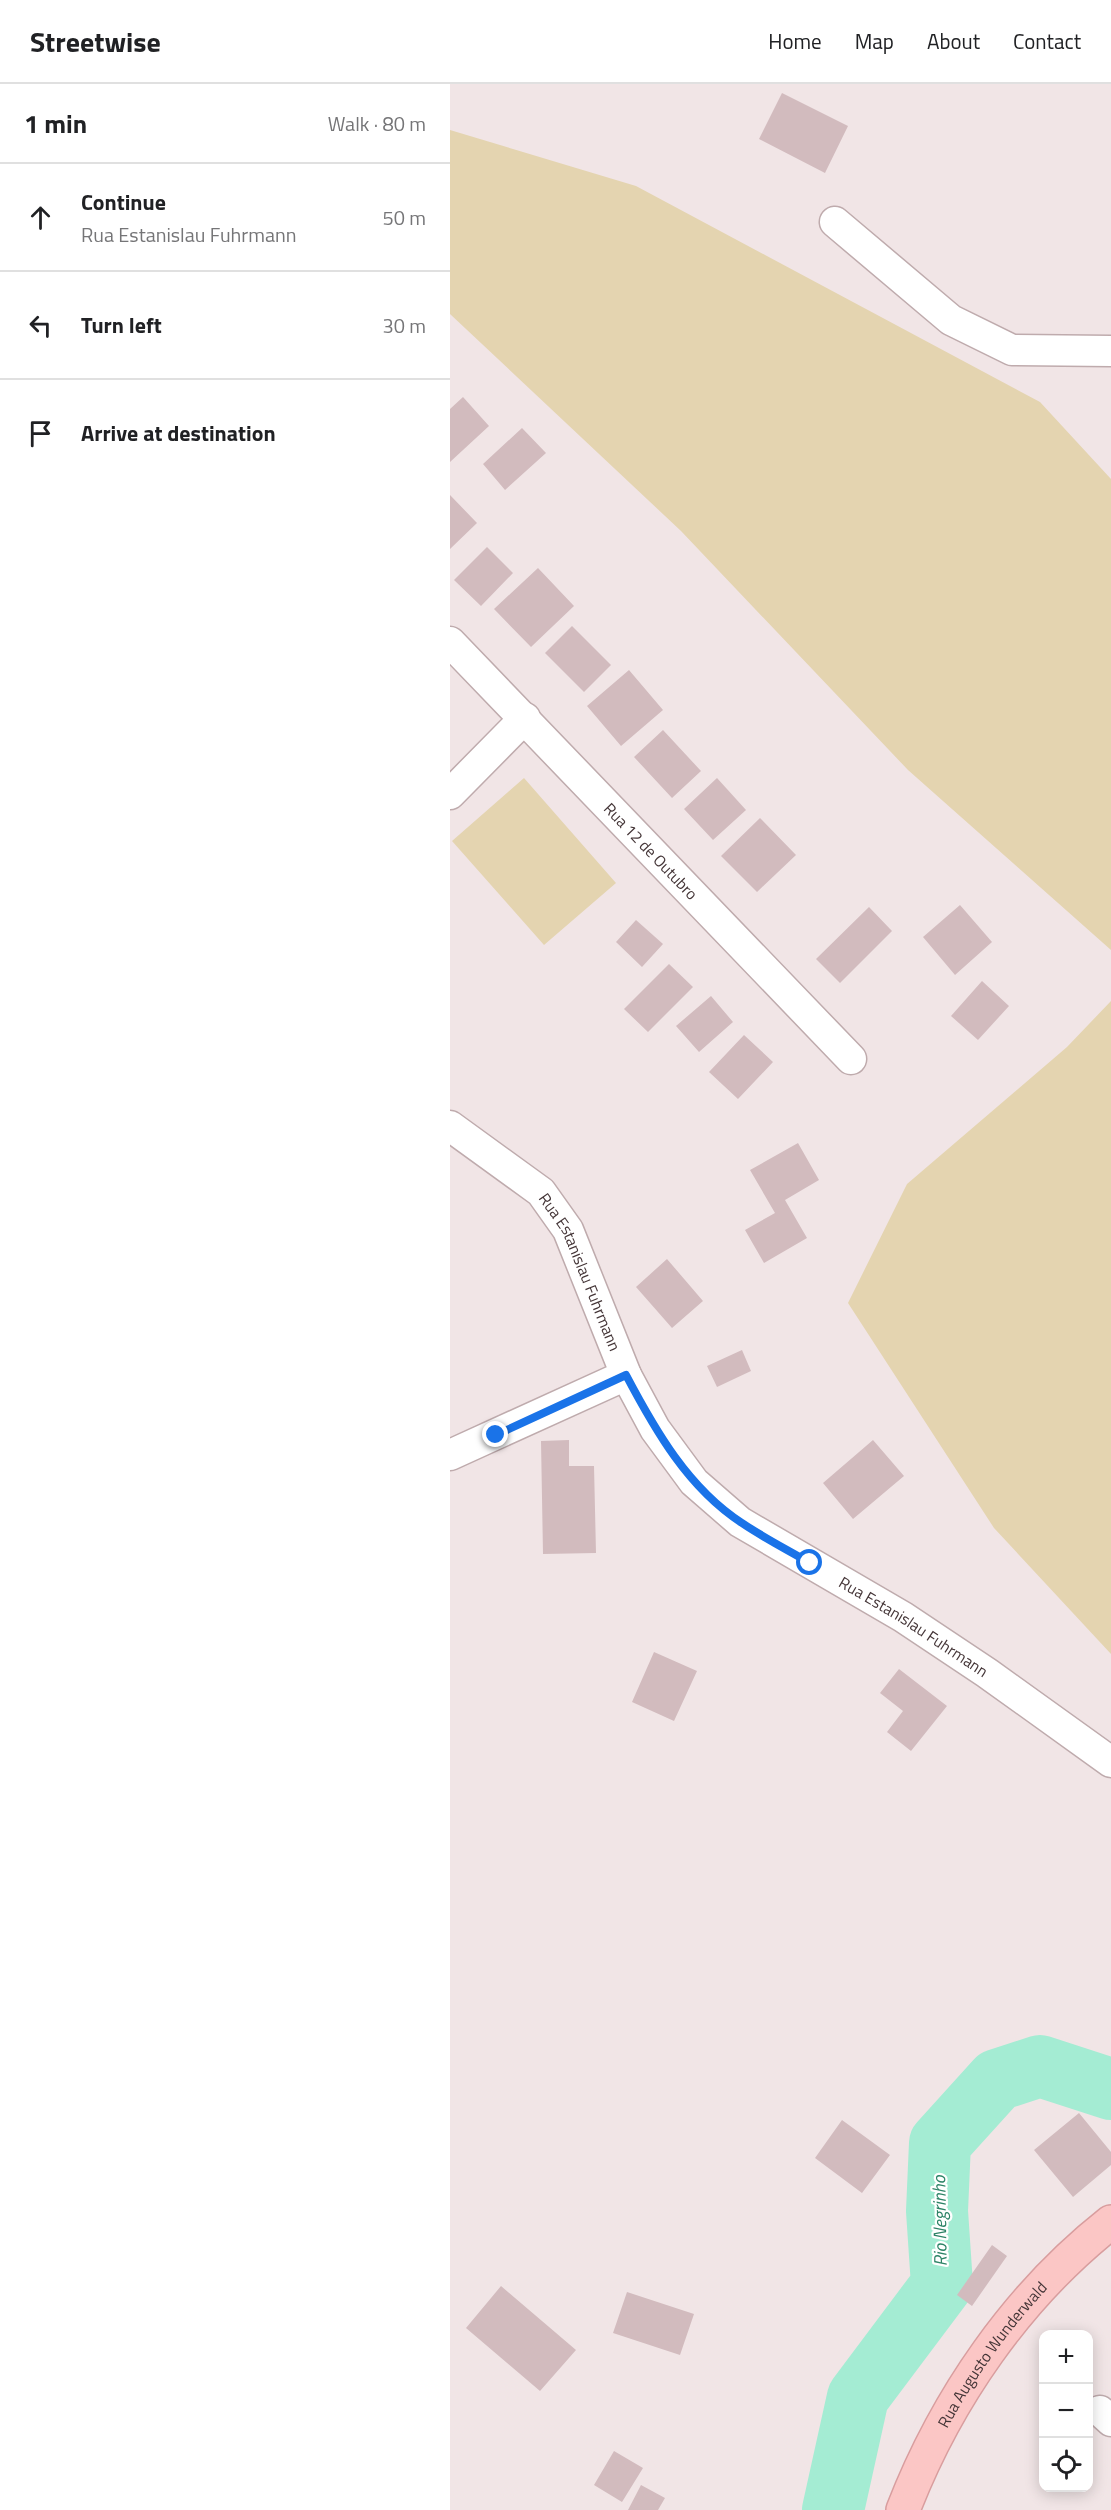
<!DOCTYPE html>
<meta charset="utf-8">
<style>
:root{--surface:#fff;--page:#f6f6f6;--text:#202124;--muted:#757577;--line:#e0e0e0}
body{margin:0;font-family:"Titillium Web",sans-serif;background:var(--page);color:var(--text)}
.controls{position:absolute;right:18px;bottom:18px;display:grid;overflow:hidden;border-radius:12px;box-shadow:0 3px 15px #0003}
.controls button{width:54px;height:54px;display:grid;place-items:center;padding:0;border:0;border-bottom:2px solid var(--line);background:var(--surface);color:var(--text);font:30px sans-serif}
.stop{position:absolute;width:18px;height:18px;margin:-14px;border:4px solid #1a73e8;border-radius:50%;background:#fff}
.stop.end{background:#1a73e8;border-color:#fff;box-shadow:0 2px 6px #0008}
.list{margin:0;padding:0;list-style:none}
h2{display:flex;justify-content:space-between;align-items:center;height:78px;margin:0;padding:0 24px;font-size:26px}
h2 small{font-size:20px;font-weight:400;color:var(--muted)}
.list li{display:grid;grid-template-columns:39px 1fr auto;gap:18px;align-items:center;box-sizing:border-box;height:108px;padding:0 24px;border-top:2px solid var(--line)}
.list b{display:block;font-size:22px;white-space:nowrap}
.list p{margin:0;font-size:20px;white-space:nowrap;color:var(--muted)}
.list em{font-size:20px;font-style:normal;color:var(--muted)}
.icon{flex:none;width:33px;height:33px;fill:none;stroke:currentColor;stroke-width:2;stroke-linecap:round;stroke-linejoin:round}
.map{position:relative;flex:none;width:661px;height:2426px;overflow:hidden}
header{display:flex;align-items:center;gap:36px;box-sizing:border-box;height:84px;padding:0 30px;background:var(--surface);border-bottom:2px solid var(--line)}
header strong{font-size:28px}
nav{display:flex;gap:33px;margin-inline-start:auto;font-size:21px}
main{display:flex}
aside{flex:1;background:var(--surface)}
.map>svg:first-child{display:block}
</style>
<header>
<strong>Streetwise</strong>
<nav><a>Home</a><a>Map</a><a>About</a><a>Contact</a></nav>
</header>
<main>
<aside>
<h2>1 min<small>Walk · 80 m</small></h2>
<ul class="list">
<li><svg class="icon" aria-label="ahead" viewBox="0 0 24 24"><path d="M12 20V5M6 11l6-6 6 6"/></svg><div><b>Continue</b><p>Rua Estanislau Fuhrmann</p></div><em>50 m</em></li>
<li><svg class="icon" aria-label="left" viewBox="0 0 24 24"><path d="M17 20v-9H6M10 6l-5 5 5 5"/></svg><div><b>Turn left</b></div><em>30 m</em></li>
<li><svg class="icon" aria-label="arrive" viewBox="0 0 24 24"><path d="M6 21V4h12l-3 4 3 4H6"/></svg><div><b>Arrive at destination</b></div></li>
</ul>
</aside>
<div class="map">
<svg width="661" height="2426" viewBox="0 0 661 2426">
<rect width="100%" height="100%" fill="#f1e5e6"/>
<!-- green -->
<path fill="#e4d4b0" d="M0,46L186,102L590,318L661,395V866L458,686L231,447L0,230Z
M74,694L166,799L94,861L2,757Z
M661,917V1570L544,1444L398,1219L457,1100L617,963Z"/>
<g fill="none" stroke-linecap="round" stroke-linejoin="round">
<!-- river -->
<path stroke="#a4ecd3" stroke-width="62" d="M383,2426L408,2313L492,2201L487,2127L490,2059L547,1996L590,1982L661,2005"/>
</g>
<!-- building -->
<path fill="#d2bbbe" d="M332,9L398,42L375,89L309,55Z
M13,313L39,342L0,378V325Z
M72,344L96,369L55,406L33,380Z
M0,411L27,439L0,465Z
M37,463L63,489L31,522L4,496Z
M88,484L124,522L81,563L44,525Z
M122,542L161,581L134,608L95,569Z
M179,586L213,626L171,662L137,622Z
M213,646L251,687L222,714L184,673Z
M267,694L296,726L263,756L234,725Z
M310,734L346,771L307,808L271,772Z
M510,821L542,858L505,891L473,853Z
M419,823L442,847L390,899L366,875Z
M186,836L213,860L192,883L166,858Z
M219,880L243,903L198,948L174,925Z
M532,897L559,922L528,956L501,932Z
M261,912L283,938L249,968L226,942Z
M294,951L323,978L288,1015L259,988Z
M348,1059L369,1096L335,1116L357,1154L314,1179L295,1146L325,1129L300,1086Z
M217,1175L253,1217L222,1244L186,1203Z
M292,1266L301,1287L267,1303L257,1282Z
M119,1356V1382H144L146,1469L93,1470L91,1357Z
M423,1356L454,1392L403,1435L373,1399Z
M204,1568L247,1587L224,1637L182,1618Z
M449,1585L497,1622L461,1667L437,1648L453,1627L430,1609Z
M629,2029L661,2068V2081L623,2113L584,2066Z
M392,2036L440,2071L412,2109L365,2074Z
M542,2161L557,2172L522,2222L507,2211Z
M51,2202L126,2266L90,2307L16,2244Z
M177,2208L244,2230L230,2271L163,2249Z
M164,2367L193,2384L172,2418L144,2401Z
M191,2401L215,2414L208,2426H178Z"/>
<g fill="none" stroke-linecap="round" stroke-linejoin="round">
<!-- minor casing -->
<g stroke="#bfabad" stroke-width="33">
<g id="minor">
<path d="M385,138L501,236L562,266L661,267"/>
<path id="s1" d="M0,558L401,975"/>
<path d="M0,710L75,634"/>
<path id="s2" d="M0,1042L91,1108L118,1146L176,1291L205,1345L244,1398L290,1438L453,1533L537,1589L661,1678"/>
<path d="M0,1371L176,1291"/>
<path d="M650,2327L661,2337"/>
</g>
</g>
<!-- secondary casing -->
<g stroke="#d89d9e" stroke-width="36">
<g id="secondary">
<path id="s3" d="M453,2426C496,2315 567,2212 661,2138"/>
</g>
</g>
<!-- minor -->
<use href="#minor" stroke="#fff" stroke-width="30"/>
<!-- secondary -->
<use href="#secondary" stroke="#fbc6c5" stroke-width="33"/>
</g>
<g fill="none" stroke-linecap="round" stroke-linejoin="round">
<!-- route -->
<path stroke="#1a73e8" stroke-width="8" d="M46,1351L176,1291C205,1346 238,1404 292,1439C314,1454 338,1466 360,1479"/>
</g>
<g text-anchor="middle" stroke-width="4.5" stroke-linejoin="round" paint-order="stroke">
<!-- street labels -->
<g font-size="16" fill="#443537" stroke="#fff">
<text dy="6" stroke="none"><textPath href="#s1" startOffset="290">Rua 12 de Outubro</textPath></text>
<text dy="6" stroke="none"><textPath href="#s2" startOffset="202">Rua Estanislau Fuhrmann</textPath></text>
<text dy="6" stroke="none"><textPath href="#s2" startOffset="706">Rua Estanislau Fuhrmann</textPath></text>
<text dy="6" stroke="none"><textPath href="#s3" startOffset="180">Rua Augusto Wunderwald</textPath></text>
</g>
<!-- water labels -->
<g font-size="18" font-style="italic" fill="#2c8366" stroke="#fff">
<text transform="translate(490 2137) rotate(-91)" y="6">Rio Negrinho</text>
</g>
</g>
</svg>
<div class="controls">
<button>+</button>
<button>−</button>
<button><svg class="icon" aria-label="locate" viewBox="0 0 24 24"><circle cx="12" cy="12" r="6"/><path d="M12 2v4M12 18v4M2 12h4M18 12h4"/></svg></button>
</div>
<div class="stop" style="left:360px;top:1479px"></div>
<div class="stop end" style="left:46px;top:1351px"></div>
</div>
</main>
